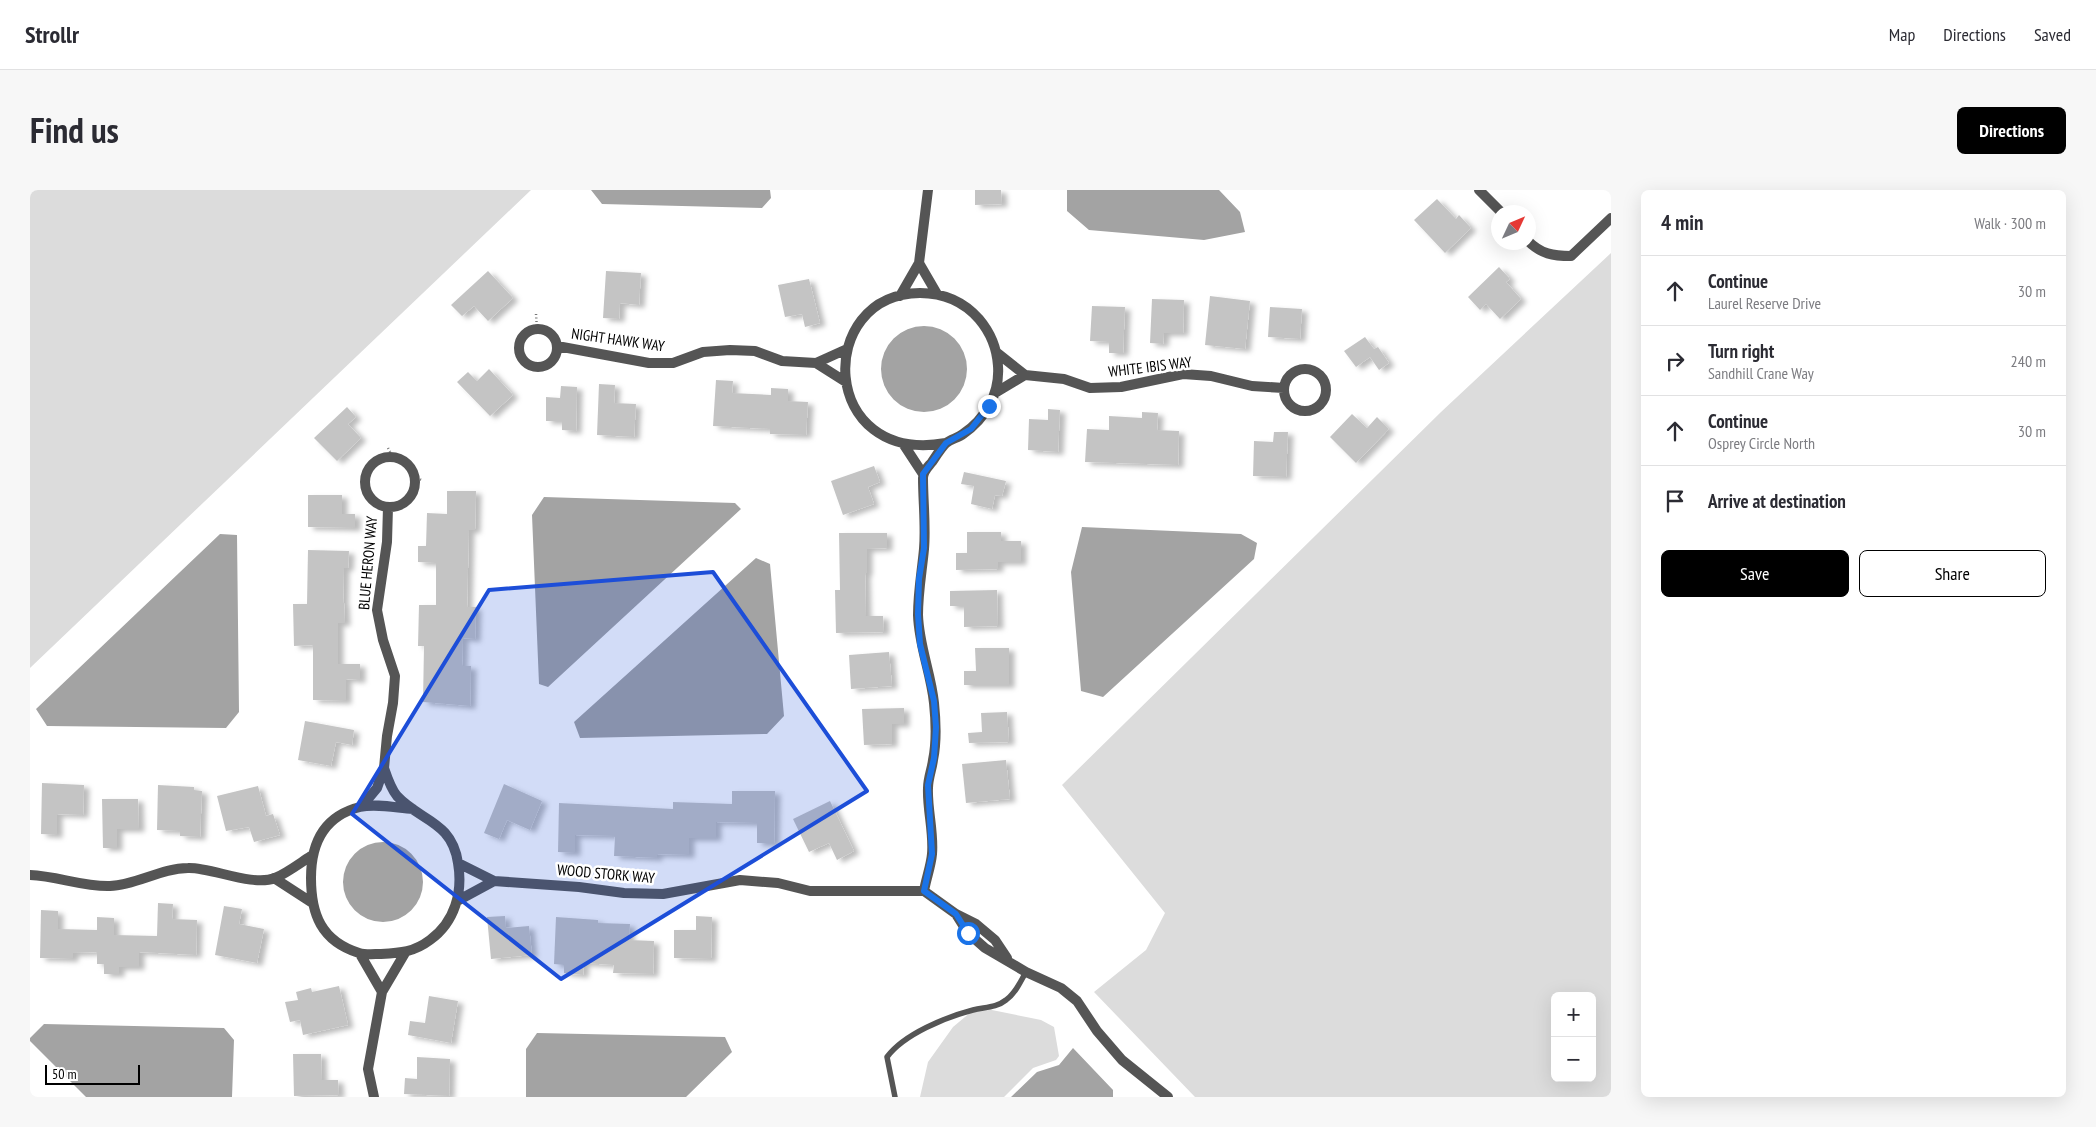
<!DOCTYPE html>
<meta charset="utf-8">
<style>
:root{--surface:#fff;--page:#f7f7f7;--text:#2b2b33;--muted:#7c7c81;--line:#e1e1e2;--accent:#000}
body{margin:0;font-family:"PT Sans Narrow",sans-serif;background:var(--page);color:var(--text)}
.controls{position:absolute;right:15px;bottom:15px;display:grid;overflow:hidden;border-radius:8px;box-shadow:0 5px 20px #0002}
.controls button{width:45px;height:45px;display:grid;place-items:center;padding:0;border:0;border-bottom:1px solid var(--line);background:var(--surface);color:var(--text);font:25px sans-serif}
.compass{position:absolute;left:1461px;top:15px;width:45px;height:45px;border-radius:50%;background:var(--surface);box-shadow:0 5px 20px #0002;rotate:46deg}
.scale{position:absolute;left:15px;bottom:12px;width:95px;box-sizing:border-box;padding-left:5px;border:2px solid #000;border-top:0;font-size:14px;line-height:18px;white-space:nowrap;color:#000;-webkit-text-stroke:4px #fff;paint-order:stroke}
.stop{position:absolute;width:15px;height:15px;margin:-11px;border:4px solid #1a73e8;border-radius:50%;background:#fff}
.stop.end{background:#1a73e8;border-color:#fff;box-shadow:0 1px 5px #0008}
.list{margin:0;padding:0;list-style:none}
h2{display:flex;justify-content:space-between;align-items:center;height:65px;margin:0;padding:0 20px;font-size:21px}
h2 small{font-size:16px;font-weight:400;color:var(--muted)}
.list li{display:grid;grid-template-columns:32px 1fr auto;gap:15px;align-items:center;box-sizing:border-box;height:70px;padding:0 20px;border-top:1px solid var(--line)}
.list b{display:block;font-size:19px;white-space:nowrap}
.list p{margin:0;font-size:16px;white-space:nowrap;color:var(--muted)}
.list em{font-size:16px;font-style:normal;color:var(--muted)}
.actions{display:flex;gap:10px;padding:15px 20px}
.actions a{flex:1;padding:11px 0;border:1px solid var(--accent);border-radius:8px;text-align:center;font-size:18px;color:var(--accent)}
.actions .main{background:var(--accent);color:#fff}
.icon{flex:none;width:28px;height:28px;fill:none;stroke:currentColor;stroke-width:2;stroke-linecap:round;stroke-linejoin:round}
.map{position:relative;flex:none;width:1581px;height:907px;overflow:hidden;border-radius:8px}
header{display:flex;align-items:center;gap:30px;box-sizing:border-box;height:70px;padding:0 25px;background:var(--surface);border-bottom:1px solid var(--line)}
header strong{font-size:24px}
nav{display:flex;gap:28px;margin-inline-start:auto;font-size:18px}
.intro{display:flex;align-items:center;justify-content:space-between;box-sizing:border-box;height:120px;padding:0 30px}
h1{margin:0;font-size:35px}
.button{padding:12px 22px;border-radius:8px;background:var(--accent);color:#fff;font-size:18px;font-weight:700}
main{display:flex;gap:30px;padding:0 30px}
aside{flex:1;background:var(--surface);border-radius:8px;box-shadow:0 5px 20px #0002}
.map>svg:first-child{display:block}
</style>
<header>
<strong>Strollr</strong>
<nav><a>Map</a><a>Directions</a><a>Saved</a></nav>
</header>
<div class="intro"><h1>Find us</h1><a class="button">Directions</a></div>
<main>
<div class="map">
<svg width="1581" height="907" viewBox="0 0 1581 907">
<defs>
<filter id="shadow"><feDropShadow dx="5.5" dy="3" stdDeviation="2.5" flood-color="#0004"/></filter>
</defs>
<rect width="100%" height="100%" fill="#fff"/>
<!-- green -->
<path fill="#dcdcdc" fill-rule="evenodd" d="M0,0H501L0,478Z
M1581,63V907H1165L1064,802L1116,760L1135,723L1032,595L1411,222ZM1525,806H1562V888H1525Z
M947,817L1011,830L1024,837L1029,866L1026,870L1003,878L974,907H890L898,872L923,837Z"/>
<!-- water -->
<path fill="#a3a3a3" d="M561,0H740L741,8L732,18L572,14Z
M1037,0H1189L1210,22L1215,42L1174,50L1059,40L1037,21Z
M851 179a43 43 0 1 1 86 0a43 43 0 1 1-86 0Z
M514,307L705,313L711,319L518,497L509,494L502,325Z
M1052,337L1211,344L1227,353L1224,369L1073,507L1051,501L1041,382Z
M190,344L207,345L209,522L196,538L17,536L6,519Z
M726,368L740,374L754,526L737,544L550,548L544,532Z
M313 692a40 40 0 1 1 80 0a40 40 0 1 1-80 0Z
M14,834L194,838L204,850L202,907H56L0,851V848Z
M507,843L695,847L702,862L656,907H496V859Z
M1043,858L1083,900V907H981L1007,882L1029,875Z"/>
<!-- building -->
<path fill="#c4c4c4" filter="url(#shadow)" d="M945,0H971L972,14L945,15Z
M1407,9L1426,29L1429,25L1441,38L1415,63L1384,30Z
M1469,77L1480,89L1476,92L1491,109L1470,129L1456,114L1450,120L1438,107Z
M458,81L483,108L458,131L444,116L432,126L421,115Z
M576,81L611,83L609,115L590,113L589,129L573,128Z
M779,89L790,133L775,137L772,124L755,127L748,95Z
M1180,106L1220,111L1215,159L1175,155Z
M1122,109L1154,110L1153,143H1134L1133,154L1120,153Z
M1062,116L1095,117L1093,163H1079V152L1060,151Z
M1240,117L1272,119L1270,149L1238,147Z
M1335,147L1344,159L1348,157L1359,173L1349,180L1340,167L1326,177L1314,161Z
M459,179L483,205L460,226L427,192L438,182L447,191Z
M686,190L703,191L702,203L741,205V198L758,199V211L778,212L776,245L740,244V239L683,236Z
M569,194L585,195L584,213L606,214L604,247L567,245Z
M531,196L547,197L546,241L532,240V231H516V207L530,208Z
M317,217L326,227L318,234L331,248L307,271L284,248Z
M1018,219L1030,220L1028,262L998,260L999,229L1018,230Z
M1112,222L1128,223L1127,240L1149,241L1148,275L1055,272L1057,239L1079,240V226L1112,228Z
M1322,224L1337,238L1347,227L1359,239L1326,273L1300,247Z
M1244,242H1258L1256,287L1223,286L1224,251L1243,252Z
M844,276L850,292L838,297L844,314L813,325L801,291Z
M934,282L976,291L972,306L965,305L962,319L941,314L944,296L931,294Z
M417,301H446L445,340H439L437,417H446L445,449L433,448L432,476H441L440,516L393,512L394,456H388L389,415H406V373L388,372V356H396L397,323L417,324Z
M278,305H312V324H325V338L278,337Z
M937,342H971V351H991V372H968V379L926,380V363H937Z
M809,343H857V358L837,359V383H835L836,426H853L854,442L806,443L805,400H810Z
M278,360L319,361L318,378H314L313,413H314L315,433H308V474H330V490L316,489V511L283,510V455L264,456L263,414H277Z
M967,400L968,436L934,437V416H920V401Z
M945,458H979V495H934V481H946Z
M859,462L862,496L821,499L819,465Z
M874,518V534H862V554L834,555L832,519Z
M977,522L979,552L939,553L938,543L952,542L951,523Z
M275,531L324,540L322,555L306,552L301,576L268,570Z
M976,570L980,609L936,613L932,574Z
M12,593L54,595L53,625L27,624V645L11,644Z
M474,594L512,611L500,640L477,630L469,649L454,643Z
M128,595L164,597V600L172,601L170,647L150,646V641L127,640Z
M228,596L236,626L243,624L250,645L224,652L219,637L196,641L187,606Z
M702,601H745L744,653H727V633L686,632V648H659V665L627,664V668L584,666L585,646L545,645V663L528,662L529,613L643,619V612L702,614Z
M72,609H108L109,639H87V658H73Z
M800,611L824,661L807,670L799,653L779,662L763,629Z
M128,713L143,714L142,729L167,730L166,765L109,762V777H89V784H74V774H67V762L43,763V769L10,768L11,720L28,721V739L67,740V727L84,728V745L127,746Z
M194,716L212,719L209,734L234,739L227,773L185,765Z
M475,726L476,738L499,736L502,765L461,769L457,727Z
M666,726L682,727L681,769L644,768V740H666Z
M526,727L568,730V733L600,734L599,750L624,751L623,784L583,783L584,775L554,773L553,785L534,783V775L524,774Z
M309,796L318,835L273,845L270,830L260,832L255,812L268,810L266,802L281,798L282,802Z
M399,806L428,811L421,853L378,845L380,831L395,833Z
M263,864H291L292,890H308L309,905L264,906Z
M387,867L420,869L419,906L374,904L375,888L387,889Z"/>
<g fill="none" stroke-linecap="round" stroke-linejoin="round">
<!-- path -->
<path stroke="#777" stroke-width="2.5" stroke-dasharray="1 2.5" stroke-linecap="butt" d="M506,124L507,139
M358,258L363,267
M384,286L393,291"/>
<!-- lane -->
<path stroke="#555" stroke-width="5.5" d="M865,907L857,867C874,844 916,827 943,820C955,817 966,818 976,810C986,803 990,792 996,782"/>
<!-- street -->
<path stroke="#555" stroke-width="10" d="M1449,0L1471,22
M1498,51C1511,64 1523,66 1541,66L1581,28
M889,73L907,104
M870,106L889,73L898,0
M489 158a19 19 0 1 1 38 0a19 19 0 1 1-38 0Z
M527,156L619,173H643L673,162L700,160L725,161L752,171L786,173L816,192
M966,162L995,185
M786,173L817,159
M1254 200a21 21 0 1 1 42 0a21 21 0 1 1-42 0Z
M965,203L995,185L1034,189L1060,198L1091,197L1153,184L1181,186L1222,196L1254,198
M874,255L893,284
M335 292a25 25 0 1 1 50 0a25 25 0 1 1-50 0Z
M354,578C357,587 361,599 367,606C390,631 422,631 428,673C433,702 425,732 400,750C384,762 371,763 351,764C344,764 335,765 329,763C291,751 281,724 281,688C281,653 294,626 330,617C346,613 367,618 383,619
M332,616L347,598L354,578L357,546L363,513L365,486L353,450L347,420L357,352L358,317
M428,673L464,691L549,697L594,703L633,704L710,690L748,693L780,701H894
M0,685C27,686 54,697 80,696C107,695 131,678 158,678C181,677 222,697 245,688C257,683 270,673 281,666
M244,688L281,712
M894,701C896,689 901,676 902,664C904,642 897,619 898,598C898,588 902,579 903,570C907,551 906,532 904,513C901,483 889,456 888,425C888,402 892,381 894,359C896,336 893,311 893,288C893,281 898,277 902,272C906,266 911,258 916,253C921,249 928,248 933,244C955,229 970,204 968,176C967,159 960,142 949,129C934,112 913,103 890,103C784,104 789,276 916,253
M894,701L926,724L946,734L965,750L977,768
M427,711L464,691
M926,724L938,743L955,758L996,782L1031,798L1047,811L1067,841L1092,870L1138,907
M330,764L352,802
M344,907L338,879L352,802L375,763"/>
</g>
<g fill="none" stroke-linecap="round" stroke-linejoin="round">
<!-- route -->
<path stroke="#1a73e8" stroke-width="6" d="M938,743L926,724L894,701L902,664L898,595L904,568L906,537L904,511L890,454L888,424L889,389L894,358L893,284L916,253L941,239L959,216"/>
</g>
<!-- marked area -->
<path fill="#1d4ed8" fill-opacity="0.2" stroke="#1d4ed8" stroke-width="4" stroke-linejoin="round" d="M683,382L837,601L531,789L322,624L459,400Z"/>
<g text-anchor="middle" stroke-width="5" stroke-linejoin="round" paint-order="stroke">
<!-- street labels -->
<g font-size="15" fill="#000" stroke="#fff">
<text transform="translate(588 150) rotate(8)" y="5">NIGHT HAWK WAY</text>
<text transform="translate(1120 177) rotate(-7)" y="5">WHITE IBIS WAY</text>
<text transform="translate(338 373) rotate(-85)" y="5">BLUE HERON WAY</text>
<text transform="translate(576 684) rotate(5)" y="5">WOOD STORK WAY</text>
</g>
</g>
</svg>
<div class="controls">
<button>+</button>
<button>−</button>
</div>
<svg class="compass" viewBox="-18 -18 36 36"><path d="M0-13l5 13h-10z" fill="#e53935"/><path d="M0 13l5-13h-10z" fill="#7c7c81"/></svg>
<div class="scale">50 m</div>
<div class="stop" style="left:938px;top:743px"></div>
<div class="stop end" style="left:959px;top:216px"></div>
</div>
<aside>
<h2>4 min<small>Walk · 300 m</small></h2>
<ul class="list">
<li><svg class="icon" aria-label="ahead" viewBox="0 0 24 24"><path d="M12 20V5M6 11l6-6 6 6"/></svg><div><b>Continue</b><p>Laurel Reserve Drive</p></div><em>30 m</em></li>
<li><svg class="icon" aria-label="right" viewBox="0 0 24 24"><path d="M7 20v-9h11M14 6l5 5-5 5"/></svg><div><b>Turn right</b><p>Sandhill Crane Way</p></div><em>240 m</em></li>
<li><svg class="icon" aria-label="ahead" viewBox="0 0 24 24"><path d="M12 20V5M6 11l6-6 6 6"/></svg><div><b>Continue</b><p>Osprey Circle North</p></div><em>30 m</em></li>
<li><svg class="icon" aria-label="arrive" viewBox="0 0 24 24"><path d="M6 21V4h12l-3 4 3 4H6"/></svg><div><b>Arrive at destination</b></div></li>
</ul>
<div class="actions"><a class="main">Save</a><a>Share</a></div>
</aside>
</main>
